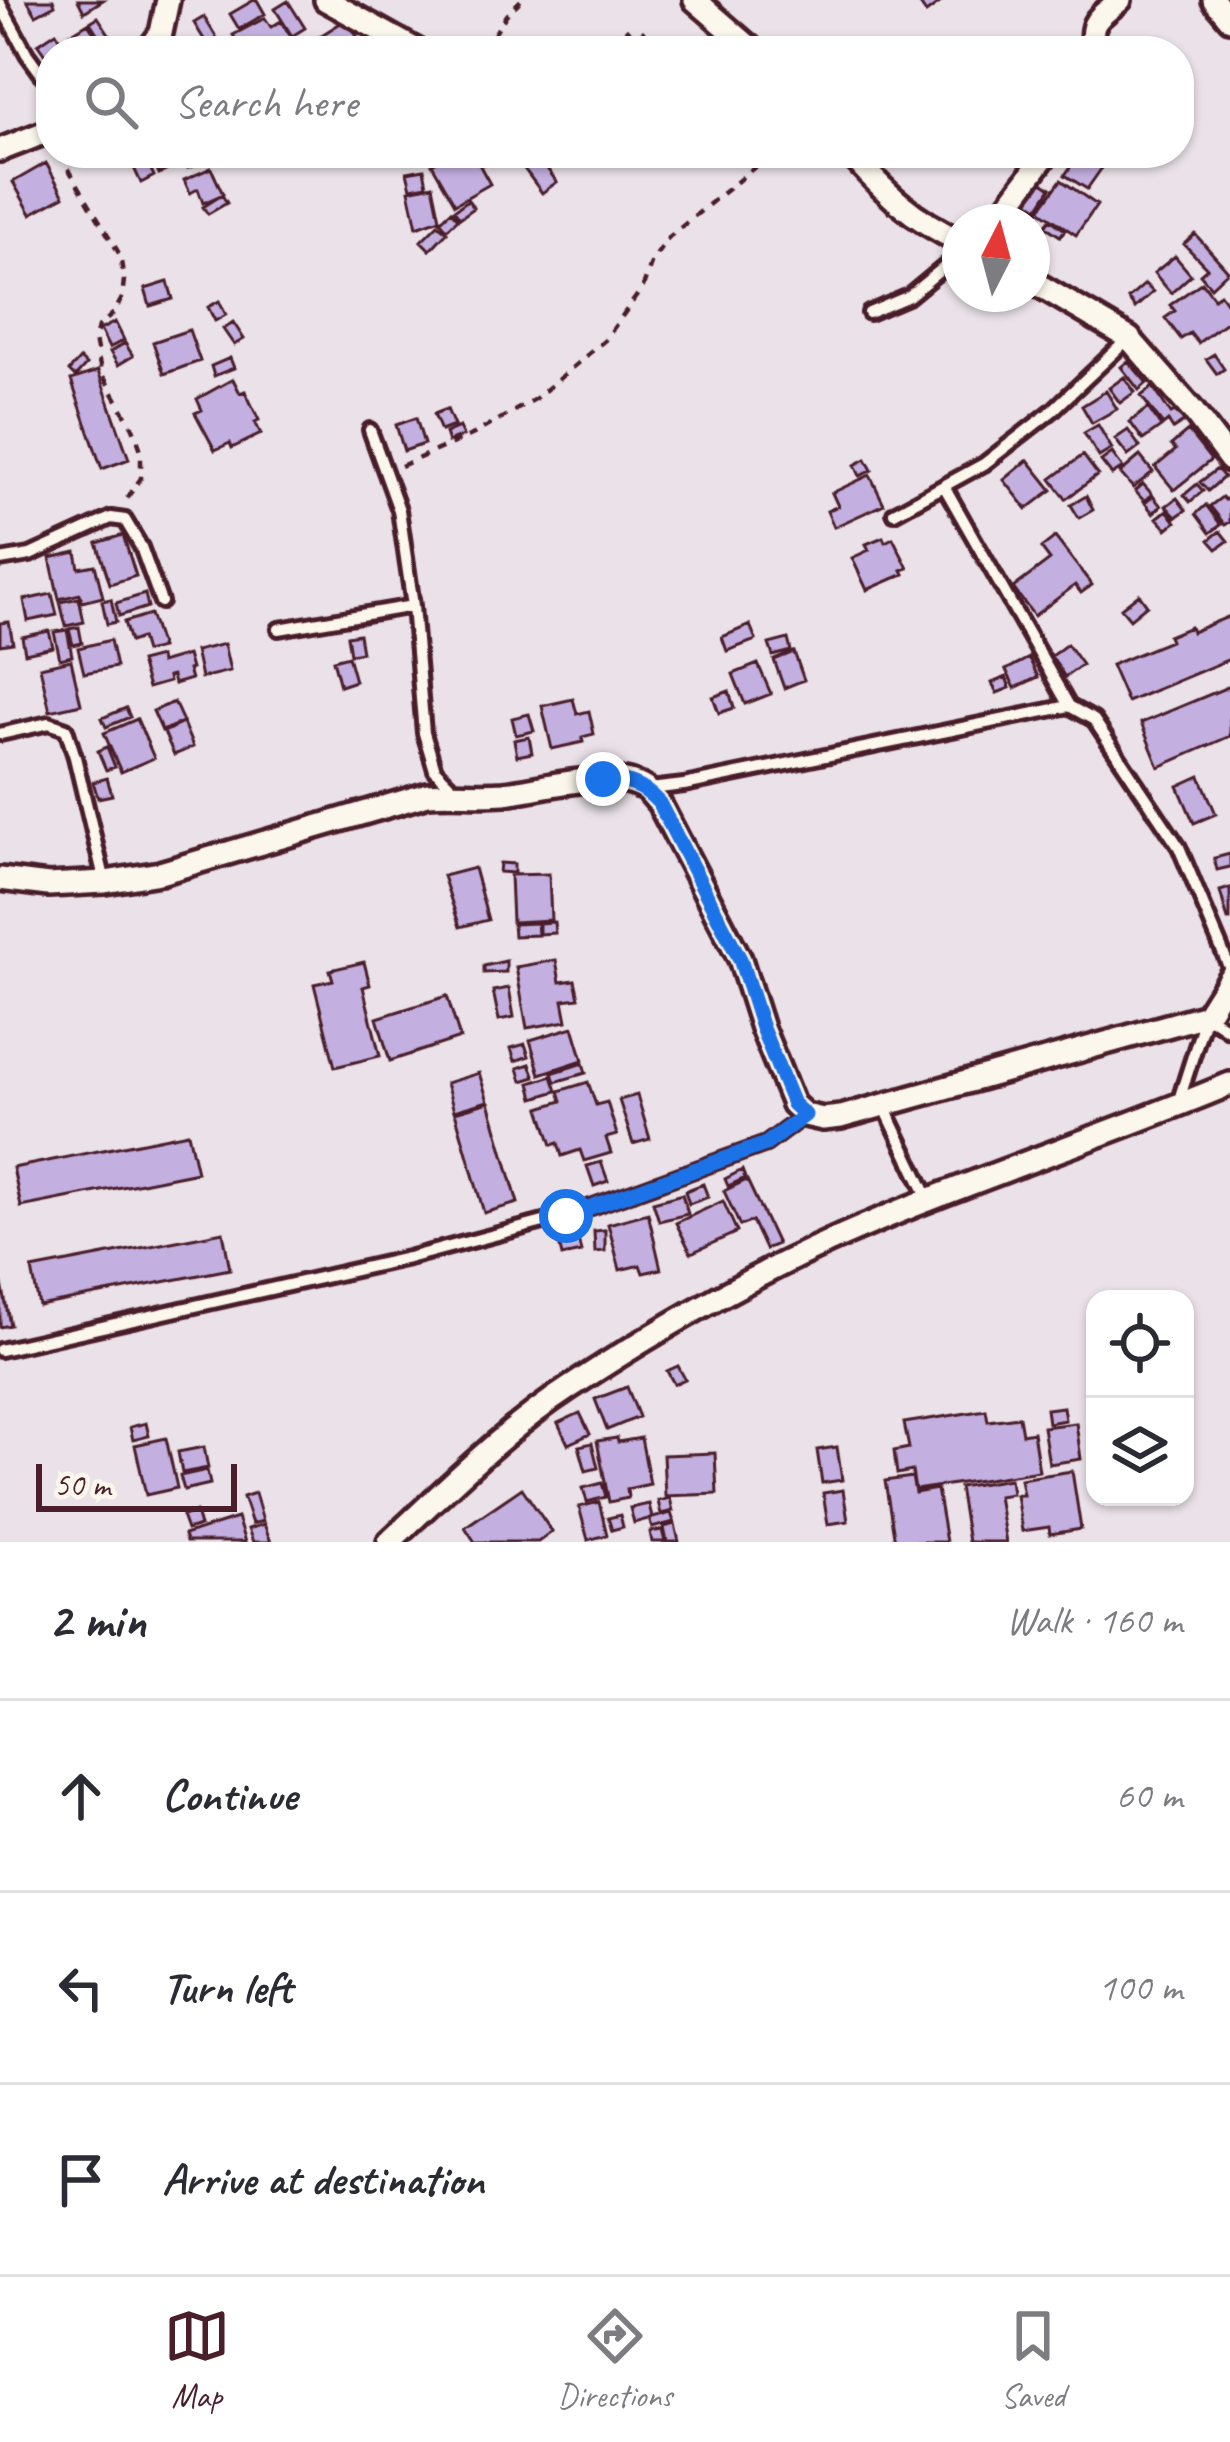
<!DOCTYPE html>
<meta charset="utf-8">
<style>
:root{--surface:#fff;--page:#f7f7f7;--text:#2b2b33;--muted:#7c7c81;--line:#e1e1e2;--accent:#4a1f2b}
body{margin:0;font-family:Caveat,sans-serif;background:var(--page);color:var(--text)}
.controls{position:absolute;right:36px;bottom:36px;display:grid;overflow:hidden;border-radius:24px;box-shadow:0 3px 9px #0004}
.controls button{width:108px;height:108px;display:grid;place-items:center;padding:0;border:0;border-bottom:3px solid var(--line);background:var(--surface);color:var(--text);font:60px sans-serif}
.compass{position:absolute;left:942px;top:204px;width:108px;height:108px;border-radius:50%;background:var(--surface);box-shadow:0 3px 9px #0004;rotate:6deg}
.scale{position:absolute;left:36px;bottom:30px;width:201px;box-sizing:border-box;padding-left:12px;border:6px solid #4a1f2b;border-top:0;font-size:33px;line-height:42px;white-space:nowrap;color:#4a1f2b;-webkit-text-stroke:9px #fbf7ec;paint-order:stroke}
.stop{position:absolute;width:36px;height:36px;margin:-27px;border:9px solid #1a73e8;border-radius:50%;background:#fff}
.stop.end{background:#1a73e8;border-color:#fff;box-shadow:0 3px 12px #0008}
.list{margin:0;padding:0;list-style:none}
h2{display:flex;justify-content:space-between;align-items:center;height:156px;margin:0;padding:0 48px;font-size:51px}
h2 small{font-size:39px;font-weight:400;color:var(--muted)}
.list li{display:grid;grid-template-columns:78px 1fr auto;gap:36px;align-items:center;box-sizing:border-box;height:192px;padding:0 48px;border-top:3px solid var(--line)}
.list b{display:block;font-size:45px;white-space:nowrap}
.list em{font-size:39px;font-style:normal;color:var(--muted)}
.icon{flex:none;width:66px;height:66px;fill:none;stroke:currentColor;stroke-width:2;stroke-linecap:round;stroke-linejoin:round}
.map{position:relative;flex:none;width:1230px;height:1542px;overflow:hidden}
.search{position:absolute;background:var(--surface);box-shadow:0 3px 9px #0004;left:36px;right:36px;top:36px;height:132px;display:flex;align-items:center;gap:30px;box-sizing:border-box;padding:0 42px;border-radius:48px;color:var(--muted);font-size:45px}
.sheet{height:732px;background:var(--surface)}
nav{display:flex;justify-content:space-around;align-items:center;box-sizing:border-box;height:168px;border-top:3px solid var(--line);background:var(--surface);font-size:33px;color:var(--muted)}
nav a{display:grid;justify-items:center;gap:6px}
nav .on{color:var(--accent)}
.map>svg:first-child{display:block}
</style>
<div class="map">
<svg width="1230" height="1542" viewBox="0 0 1230 1542">
<rect width="100%" height="100%" fill="#eae2e8"/>
<filter id="ink" filterUnits="userSpaceOnUse"><feTurbulence type="fractalNoise" baseFrequency=".00833" numOctaves="2"/><feDisplacementMap in="SourceGraphic" scale="24" xChannelSelector="R" yChannelSelector="G"/><feConvolveMatrix kernelMatrix="1 2 1 2 8 2 1 2 1" color-interpolation-filters="sRGB"/></filter>
<g filter="url(#ink)">
<!-- building -->
<path fill="#c3b0e0" stroke="#4a1f2b" stroke-width="3" d="M27,0H53L55,5L36,15Z
M78,0H103L84,12Z
M254,0H257L265,14L239,29L230,14Z
M917,0H944L926,13Z
M288,1L305,28L292,36L275,9Z
M98,17L111,37L103,43L90,22Z
M204,17L218,40L208,46L194,23Z
M265,18L271,27L281,21L291,37L268,51H243L233,35Z
M347,19L359,40L341,51H318L312,41Z
M88,23L102,45L92,51H80L69,35Z
M627,29L635,38L643,31L658,48L655,51H604Z
M56,32L68,51H51V63L38,44Z
M127,153H143L154,176L141,183Z
M149,153H178L183,163L159,174Z
M182,153H198L202,163L188,168Z
M450,153H489L492,159L480,166L490,184L455,204L432,164Z
M1080,153H1092L1106,162L1087,189L1065,175Z
M540,159L557,182L542,193L525,170Z
M46,163L64,196L31,214L13,182Z
M211,168L223,194L203,203L198,189L190,193L184,180Z
M424,169L427,185L411,188L407,172Z
M1061,180L1097,205L1076,235L1039,210Z
M1041,181L1051,188L1038,208L1028,201Z
M433,185L440,219L417,227L409,190Z
M222,195L227,203L208,214L203,207Z
M468,200L474,208L460,218L454,210Z
M1027,202L1037,209L1035,213L1040,216L1032,228V222H1017Z
M451,211L458,219L447,229L440,221Z
M1050,219L1065,230L1060,236L1045,226Z
M438,224L447,232L430,250L421,241Z
M1195,234L1228,271L1211,287L1200,274L1207,268L1184,244Z
M1175,256L1191,275L1171,293L1154,273Z
M168,282L173,299L150,306L145,289Z
M1202,282L1214,298L1220,294L1230,308V319L1198,343L1190,333L1181,339L1165,318L1175,311L1170,305Z
M1145,284L1153,292L1135,308L1128,299Z
M219,301L226,315L215,321L208,307Z
M115,322L124,340L109,348L100,330Z
M233,322L244,339L234,345L223,329Z
M189,330L200,361L164,374L153,342Z
M125,343L133,356L118,365L110,352Z
M1214,354L1224,369L1217,374L1206,359Z
M230,358L234,368L214,376L211,366Z
M80,359L86,365L75,377L69,371Z
M1128,361L1147,383L1139,390L1121,367Z
M98,371L129,459L102,469L71,380Z
M1124,377L1135,392L1120,403L1109,388Z
M233,379L240,393L245,391L259,420L255,422L261,434L232,448L230,443L215,450L195,413L202,410L197,399Z
M1153,387L1171,414L1177,410L1185,421L1173,429L1168,421L1163,425L1141,396Z
M1106,391L1117,409L1092,423L1082,406Z
M1148,408L1161,427L1143,440L1130,422Z
M447,409L454,426L441,431L434,414Z
M416,418L424,444L404,451L396,425Z
M1098,425L1112,449L1099,457L1084,433Z
M459,427L463,436L448,442L445,433Z
M1128,430L1140,447L1128,456L1115,439Z
M1188,431L1211,460L1174,490L1155,467L1176,450L1171,445Z
M1112,453L1123,468L1112,475L1101,461Z
M1083,455L1098,475L1066,499L1051,479Z
M1140,456L1153,472L1133,488L1120,473Z
M866,459L872,470L860,476L855,465Z
M1028,460L1052,490L1027,509L1004,480Z
M1217,469L1224,477L1208,491L1200,482Z
M870,475L884,504L834,527L827,511L838,506L832,493Z
M1143,484L1152,494L1144,501L1135,491Z
M1197,484L1203,491L1190,502L1184,495Z
M1086,496L1093,510L1079,518L1071,505Z
M1153,496L1161,506L1153,513L1145,503Z
M1230,496V522L1225,525L1210,506L1222,497L1225,500Z
M1177,498L1186,510L1176,517L1166,506Z
M1206,505L1221,525L1210,533L1196,514Z
M1167,510L1176,522L1167,529L1157,518Z
M1220,531L1228,541L1217,549L1209,540Z
M123,535L136,576L110,584L97,543Z
M883,537L885,542L893,538L908,568L902,570L904,574L867,590L852,558L869,550L866,544Z
M1055,537L1092,585L1081,593L1075,585L1034,616L1013,588L1050,560L1041,548Z
M76,552L79,568L95,565L103,597L82,602L80,594L59,599L50,558Z
M52,594L57,615L28,621L24,600Z
M145,594L148,607L119,616L116,603Z
M1139,594L1147,605L1130,619L1121,608Z
M79,598L84,622L66,626L60,602Z
M111,599L116,622L107,624L102,601Z
M150,614L161,648L145,652L141,638L130,642L124,622Z
M1230,616V659L1127,702L1111,665L1170,641L1168,636L1190,627L1192,632Z
M9,622L13,643L0,645V623Z
M750,625L756,640L727,651L722,637Z
M79,627L82,643L73,645L69,629Z
M67,630L72,656L60,659L54,632Z
M49,631L53,647L25,653L22,637Z
M359,634L362,652L350,654L347,636Z
M788,639L791,651L773,656L769,644Z
M110,640L116,667L84,673L78,648Z
M224,644L230,671L201,678L195,651Z
M1067,644L1082,665L1065,677L1051,656Z
M794,652L804,680L784,688L774,660Z
M187,655L191,669L188,670L191,679L174,684L172,676L168,677L169,682L148,688L140,662L159,657L160,663Z
M348,656L355,681L340,686L333,660Z
M1029,658L1038,677L1015,688L1006,670Z
M71,660L81,704L50,711L40,667Z
M758,664L771,694L745,704L733,674Z
M1006,677L1010,688L997,693L992,683Z
M1230,686V736L1159,767L1141,723Z
M729,691L734,708L719,713L713,697Z
M573,699L577,714L589,711L594,734L582,737L583,742L552,749L542,706Z
M174,702L183,722L162,731L153,711Z
M126,708L130,717L106,727L102,718Z
M529,714L534,731L516,735L512,718Z
M137,719L154,758L121,772L104,733Z
M183,723L193,747L174,755L164,732Z
M529,737L532,753L517,756L514,740Z
M107,747L115,767L106,770L98,751Z
M1200,776L1216,814L1194,823L1178,786Z
M107,778L112,795L98,798L93,782Z
M1230,854V867L1217,870L1214,858Z
M500,863L514,864V873L499,872Z
M474,868L488,920L460,927L443,876Z
M549,874L551,920L512,922L510,875Z
M1230,888V920H1228L1220,891Z
M554,922L555,933L539,934V923Z
M537,923L538,935L514,936L513,924Z
M556,960L560,982L575,980L579,998L563,1000L567,1021L527,1028L516,967Z
M506,961V972L484,973V966Z
M364,962L370,985L363,987L380,1056L335,1067L314,984L333,980L330,970Z
M509,988L514,1017L499,1020L493,991Z
M447,996L460,1038L390,1061L377,1018Z
M573,1027L583,1060L540,1074L530,1040Z
M525,1044L529,1056L515,1061L511,1048Z
M583,1063L586,1073L555,1082L552,1073Z
M530,1064L535,1077L522,1081L518,1068Z
M479,1073L488,1101L454,1111L446,1083Z
M552,1076L557,1091L534,1098L530,1083Z
M588,1082L596,1105L607,1102L617,1135L606,1138L611,1153L584,1161L580,1150L562,1156L558,1143L552,1145L540,1108L562,1101L559,1091Z
M637,1095L650,1139L633,1144L619,1100Z
M489,1102L518,1203L484,1213L455,1112Z
M188,1133L197,1172L21,1207L13,1168Z
M601,1162L608,1181L594,1186L587,1166Z
M742,1170L745,1178L728,1186L725,1179Z
M747,1180L777,1244L765,1249L752,1221L740,1226L724,1191Z
M703,1184L708,1197L689,1204L685,1191Z
M682,1194L688,1214L659,1221L653,1202Z
M723,1201L737,1232L691,1253L676,1223Z
M648,1213L661,1269L643,1273L640,1265L620,1270L608,1224Z
M576,1230L581,1252L562,1256L557,1235Z
M605,1230V1251L595,1252L594,1231Z
M223,1232L230,1269L39,1306L32,1269Z
M0,1284H2L10,1325L0,1327Z
M678,1366L685,1379L674,1384L667,1371Z
M627,1387L639,1417L607,1430L595,1399Z
M1063,1407L1065,1420L1048,1423L1046,1409Z
M986,1410L988,1421L1019,1417L1022,1434L1033,1432L1039,1471L915,1490L912,1471L897,1474L894,1451L909,1448L904,1423Z
M580,1413L590,1434L568,1444L558,1423Z
M146,1423L149,1436L133,1440L130,1427Z
M1076,1423L1081,1459L1049,1464L1043,1427Z
M166,1438L177,1488L146,1495L135,1445Z
M617,1438L618,1442L641,1438L650,1484L627,1489L628,1498L609,1502L597,1441Z
M592,1443L598,1468L586,1471L579,1446Z
M204,1447L208,1468L182,1473L178,1452Z
M837,1447L842,1480L822,1483L817,1450Z
M715,1453L717,1494L665,1496L663,1455Z
M207,1470L210,1484L184,1490L180,1476Z
M1072,1471L1081,1529L1050,1534L1049,1527L1022,1531L1016,1495H1023L1020,1479Z
M912,1477L915,1493L937,1489L946,1542H895L885,1481Z
M1010,1479L1012,1494L998,1496L1006,1542H968L959,1487Z
M602,1483L606,1497L587,1502L583,1488Z
M522,1488L552,1532L538,1542H475L465,1527Z
M843,1490L848,1521L828,1524L823,1493Z
M255,1493L263,1521L252,1524L243,1497Z
M670,1498L673,1511L661,1514L658,1501Z
M599,1502L607,1535L588,1540L579,1507Z
M649,1504L652,1518L634,1523L630,1508Z
M196,1512L200,1526L187,1530L182,1516Z
M671,1513L674,1522L652,1528L649,1519Z
M620,1515L623,1527L612,1530L608,1518Z
M237,1518L245,1542H186L184,1535Z
M264,1524L271,1542H253L248,1529Z
M675,1524L679,1542H667L664,1527Z
M662,1530L665,1542H652L650,1532Z"/>
<g fill="none" stroke-linecap="round" stroke-linejoin="round">
<!-- service casing -->
<g stroke="#4a1f2b" stroke-width="20">
<path id="service" d="M0,4L27,54L51,87
M869,313L909,296L960,254
M370,430L399,510L413,606L424,733L435,770L454,789
M944,486L1069,706
M894,513L984,464L1052,411L1129,338
M0,560L30,555L111,518L125,520L141,547L161,602
M279,629L413,606
M0,734L49,723L66,729L75,757L105,882
M650,789L684,785L1069,706L1094,720L1179,847L1230,969
M1178,1103L1206,1015L1230,1031
M884,1106L929,1200
M0,1350L408,1258L566,1216L766,1144L805,1115"/>
</g>
<!-- minor casing -->
<g stroke="#4a1f2b" stroke-width="30">
<path id="minor" d="M326,0L418,51
M695,0L754,51
M1214,0L1230,19
M148,51L161,33L168,0
M1094,51C1088,20 1098,19 1120,0
M0,150L51,130
M850,153C883,191 913,220 960,241
M996,222L1047,153
M1032,281L1129,338L1193,411L1230,460
M0,879L48,885L105,882L160,873L428,794C453,792 479,795 504,793C542,789 612,767 646,789C648,790 657,801 659,803L740,959L762,1028L793,1104L805,1115L823,1119L841,1117L1206,1015L1230,977
M389,1542C447,1489 503,1431 569,1388C637,1343 708,1301 782,1264C926,1193 1082,1146 1230,1084"/>
</g>
<!-- path -->
<path stroke="#4a1f2b" stroke-width="4.5" stroke-dasharray="9 9" stroke-linecap="butt" d="M484,51L506,15L521,0
M59,153L120,255L124,280L122,298L114,313L98,327L95,339L101,372L133,428L141,450V478L125,501
M401,466L474,434L535,399L605,340L643,287L652,261L669,237L772,153"/>
<!-- service -->
<use href="#service" stroke="#fbf7ec" stroke-width="10"/>
<!-- minor -->
<use href="#minor" stroke="#fbf7ec" stroke-width="21"/>
</g>
</g>
<g fill="none" stroke-linecap="round" stroke-linejoin="round" filter="url(#ink)">
<!-- route -->
<path stroke="#1a73e8" stroke-width="15" d="M566,1216L766,1144L805,1115L793,1104L762,1028L740,959L659,803C641,783 628,782 603,779"/>
</g>
</svg>
<div class="controls">
<button><svg class="icon" aria-label="locate" viewBox="0 0 24 24"><circle cx="12" cy="12" r="6"/><path d="M12 2v4M12 18v4M2 12h4M18 12h4"/></svg></button>
<button><svg class="icon" aria-label="layers" viewBox="0 0 24 24"><path d="M12 4l9 5-9 5-9-5zM3 14l9 5 9-5"/></svg></button>
</div>
<svg class="compass" viewBox="-18 -18 36 36"><path d="M0-13l5 13h-10z" fill="#e53935"/><path d="M0 13l5-13h-10z" fill="#7c7c81"/></svg>
<div class="scale">50 m</div>
<div class="stop" style="left:566px;top:1216px"></div>
<div class="stop end" style="left:603px;top:779px"></div>
<div class="search"><svg class="icon" aria-label="search" viewBox="0 0 24 24"><circle cx="10" cy="10" r="6"/><path d="M15 15l6 6"/></svg>Search here</div>
</div>
<section class="sheet">
<h2>2 min<small>Walk · 160 m</small></h2>
<ul class="list">
<li><svg class="icon" aria-label="ahead" viewBox="0 0 24 24"><path d="M12 20V5M6 11l6-6 6 6"/></svg><div><b>Continue</b></div><em>60 m</em></li>
<li><svg class="icon" aria-label="left" viewBox="0 0 24 24"><path d="M17 20v-9H6M10 6l-5 5 5 5"/></svg><div><b>Turn left</b></div><em>100 m</em></li>
<li><svg class="icon" aria-label="arrive" viewBox="0 0 24 24"><path d="M6 21V4h12l-3 4 3 4H6"/></svg><div><b>Arrive at destination</b></div></li>
</ul>
</section>
<nav>
<a class="on"><svg class="icon" aria-label="map" viewBox="0 0 24 24"><path d="M3 6l6-2 6 2 6-2v14l-6 2-6-2-6 2zM9 4v14M15 6v14"/></svg>Map</a>
<a><svg class="icon" aria-label="directions" viewBox="0 0 24 24"><path d="M12 3l9 9-9 9-9-9zM9 14v-3h6M13 9l2 2-2 2"/></svg>Directions</a>
<a><svg class="icon" aria-label="saved" viewBox="0 0 24 24"><path d="M7 4h10v16l-5-4-5 4z"/></svg>Saved</a>
</nav>
